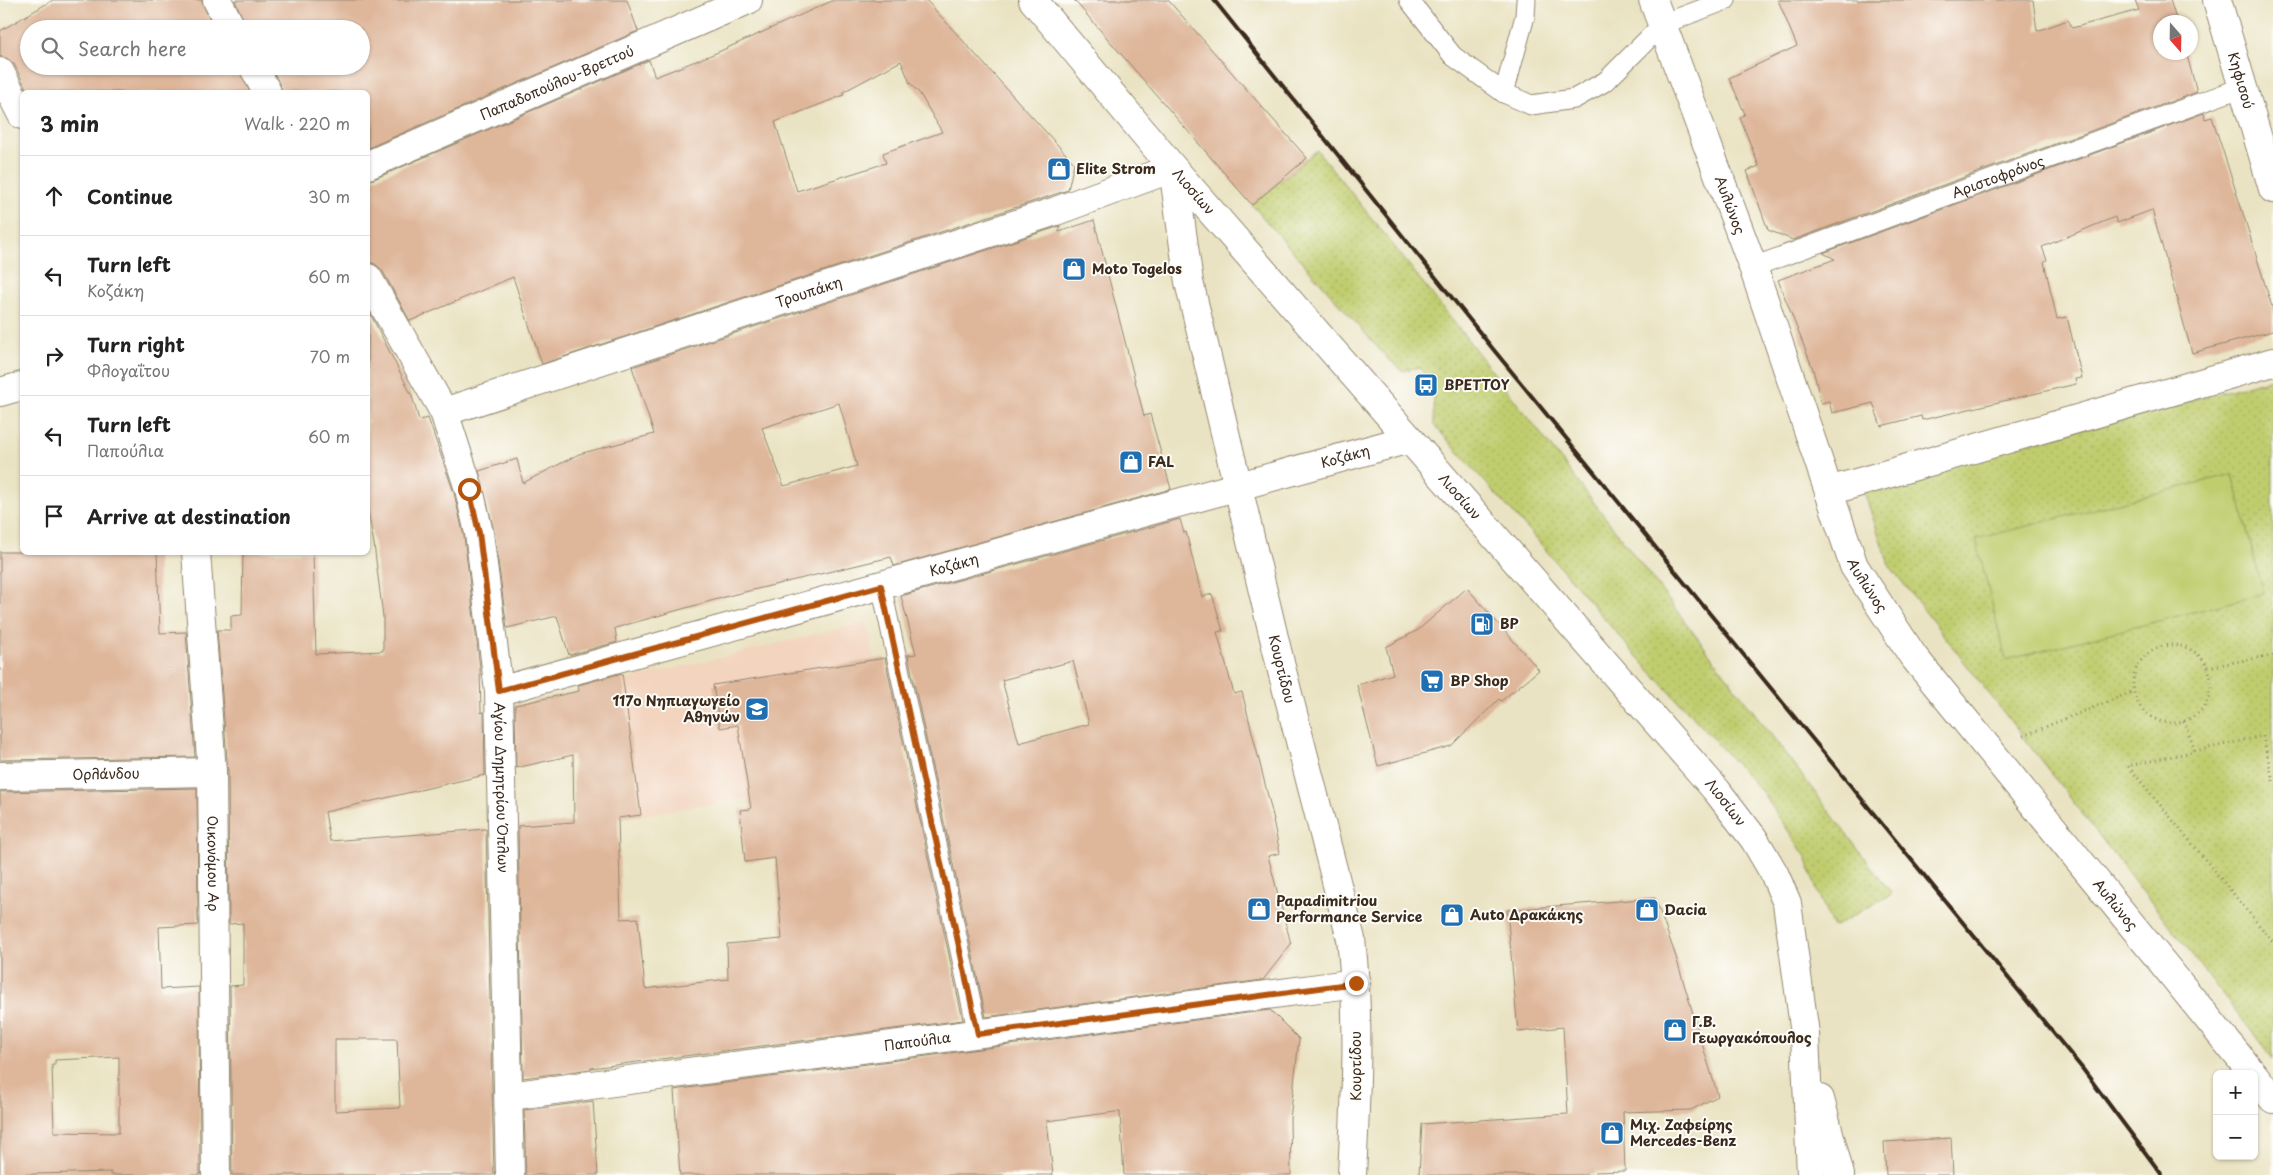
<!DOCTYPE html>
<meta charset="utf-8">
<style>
:root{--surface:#fff;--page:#f6f6f6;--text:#222;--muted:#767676;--line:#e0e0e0}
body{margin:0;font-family:"Playpen Sans",sans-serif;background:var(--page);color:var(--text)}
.controls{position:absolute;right:15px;bottom:15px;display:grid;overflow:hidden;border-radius:8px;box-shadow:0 1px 4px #0004}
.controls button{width:45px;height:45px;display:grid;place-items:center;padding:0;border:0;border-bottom:1px solid var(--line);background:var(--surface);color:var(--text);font:25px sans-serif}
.compass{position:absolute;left:2153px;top:15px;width:45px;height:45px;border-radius:50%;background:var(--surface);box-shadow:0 1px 4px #0004;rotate:160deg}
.stop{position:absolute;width:15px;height:15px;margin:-11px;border:4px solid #b45309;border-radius:50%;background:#fff}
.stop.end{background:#b45309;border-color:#fff;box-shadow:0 1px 5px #0008}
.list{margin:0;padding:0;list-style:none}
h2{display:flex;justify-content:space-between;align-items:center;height:65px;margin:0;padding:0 20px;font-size:21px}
h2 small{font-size:16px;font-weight:400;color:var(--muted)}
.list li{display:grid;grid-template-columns:32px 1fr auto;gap:15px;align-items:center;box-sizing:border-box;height:80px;padding:0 20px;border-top:1px solid var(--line)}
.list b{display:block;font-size:19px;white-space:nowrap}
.list p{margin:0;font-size:16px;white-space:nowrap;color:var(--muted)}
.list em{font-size:16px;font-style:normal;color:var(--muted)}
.icon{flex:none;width:28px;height:28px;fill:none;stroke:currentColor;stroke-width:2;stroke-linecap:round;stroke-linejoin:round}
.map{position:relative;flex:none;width:2273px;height:1175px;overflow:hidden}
.search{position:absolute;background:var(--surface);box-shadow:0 1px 4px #0004;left:20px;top:20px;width:350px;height:55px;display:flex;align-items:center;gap:12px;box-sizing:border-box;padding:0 18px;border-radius:28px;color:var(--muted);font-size:19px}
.panel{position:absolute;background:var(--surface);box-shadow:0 1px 4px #0004;left:20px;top:90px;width:350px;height:465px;border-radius:8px}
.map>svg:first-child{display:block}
</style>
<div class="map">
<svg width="2273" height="1175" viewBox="0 0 2273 1175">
<defs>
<pattern id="grass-dots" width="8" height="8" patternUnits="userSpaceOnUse" patternTransform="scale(1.25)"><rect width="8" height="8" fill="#c0cd6e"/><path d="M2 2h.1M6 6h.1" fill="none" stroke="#a6b05f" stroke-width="1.8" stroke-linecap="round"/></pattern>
</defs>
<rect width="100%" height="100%" fill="#fdfcf7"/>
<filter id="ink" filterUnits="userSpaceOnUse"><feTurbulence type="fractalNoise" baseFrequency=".02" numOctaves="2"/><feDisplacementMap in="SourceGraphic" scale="10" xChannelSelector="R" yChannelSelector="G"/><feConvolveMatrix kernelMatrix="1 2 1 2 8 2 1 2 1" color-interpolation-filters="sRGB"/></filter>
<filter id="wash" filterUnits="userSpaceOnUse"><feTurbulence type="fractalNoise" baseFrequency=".0096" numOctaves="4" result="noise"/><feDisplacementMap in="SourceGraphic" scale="20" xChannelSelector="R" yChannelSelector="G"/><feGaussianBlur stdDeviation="1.12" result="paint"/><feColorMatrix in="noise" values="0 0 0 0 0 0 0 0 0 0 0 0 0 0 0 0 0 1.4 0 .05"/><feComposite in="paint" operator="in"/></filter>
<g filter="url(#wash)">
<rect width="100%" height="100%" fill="#eae3c3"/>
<!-- built -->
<path fill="#f3d4bf" d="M867,622L875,660L892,775L641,815L623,681Z"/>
<!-- grass -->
<path fill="url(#grass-dots)" stroke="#7e7c46" d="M1317,150C1514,394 1702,644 1892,894L1833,927L1817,891L1806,857L1762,792L1631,650L1538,541L1434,425C1434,401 1437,384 1418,367L1403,371L1386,357L1252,205Z
M2272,379L2273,382V1059L1889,565L1862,486Z"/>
<!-- pitch -->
<path fill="#c0cd6e" stroke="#7e7c46" d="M2233,474L2263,594L2006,660L1976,539Z"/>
<g id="blocks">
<!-- building -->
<path fill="#deb69a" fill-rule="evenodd" d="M53,0H201L214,29H29V66H237L250,92H28L14,64L8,59L0,56V31Z
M235,0H627L638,31L368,148V92H283L271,66H361V29H247Z
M834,0H926L1074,163L1068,190L542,364L513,277L410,321L382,270L375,264L368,262V180L374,179L649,60L655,77L716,53ZM901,61L910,83L920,94L942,132L883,153L886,163L797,191L775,122L844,95L843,92Z
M1074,0H1168L1307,158L1252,205Z
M1778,0H2033L2037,31L2068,20L2072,28L2139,10L2135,0H2170L2177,22H2160V52H2186L2197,92L1793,240L1768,230L1747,171L1759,166L1740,118L1745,114L1729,78L1797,46Z
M2204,113L2205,119L2212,117L2241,207L2273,310V331L2192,353L2152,210L2117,223L2115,217L2042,247L2047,260L2044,262L2057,319L2067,317L2082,378L2075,379L2076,384L1922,420L1921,416L1881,426L1873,403L1832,413L1829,401L1821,403L1813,369L1778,280L1835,259L1823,253Z
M1094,220L1144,416L1150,414L1171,489L894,566L891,557L732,595L615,628L617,642L569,655L557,616L507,628L494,531L479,471L517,459L523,483L579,454L654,434L632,367L1060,226L1059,232ZM839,403L857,466L784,486L762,428Z
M368,309L412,396L419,420L428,418L454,493L464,536L480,668L481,713L484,712L485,775L325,812L330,841L486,829L494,1175H232L230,986L243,985V923L229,924L228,772L217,630H231V616L242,615L243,552H313L316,654L383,651V617L374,544L368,511ZM335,1039H397L400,1108L335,1111Z
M1180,519L1184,533L1186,532L1202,597L1212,594L1223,631L1217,632L1234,694L1242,692L1274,820H1273L1280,853L1268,856L1291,944L1263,980L986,1017L908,655L916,654L901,596ZM1073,661L1089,724L1019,743L1002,680Z
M0,552H157L160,633L186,632L195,757L0,760Z
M1467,588L1539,670L1501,701L1499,699L1451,746L1378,766L1357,685L1393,674L1386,647L1418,630Z
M885,658L963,1020L591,1068V1069L523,1078L518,826L574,822L573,755L516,768L515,705L579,691L578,685L622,673L641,815L618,818L621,919L638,918L645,989L728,979L727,944L782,939L775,858L745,862L740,810L751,809L738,725L720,728L713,685Z
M197,788L198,925L159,927L161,989L199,987L200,1175H111V1172L0,1175V792ZM119,1057V1133L54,1132L52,1065H55V1060Z
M1655,898L1675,954L1718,1096L1691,1110L1623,1112L1625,1171L1595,1172V1175H1419L1422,1124L1568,1114L1563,1027L1518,1032L1507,910Z
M1270,1010L1299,1039L1290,1119L1291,1175H1124L1120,1112H1115L1047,1121L1053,1175H680L674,1090Z
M593,1101L598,1175H526L524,1110Z
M1951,1138L1953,1175H1886L1884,1142Z"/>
</g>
</g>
<g filter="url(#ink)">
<use href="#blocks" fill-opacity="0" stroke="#928670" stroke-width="1"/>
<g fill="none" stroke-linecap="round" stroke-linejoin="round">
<!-- service casing -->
<g stroke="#928670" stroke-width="21">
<g id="service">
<path d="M1409,0L1453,56L1504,93L1531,105L1574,99L1606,81L1663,24L1726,0"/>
<path d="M1504,93L1525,16L1526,0"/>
<path id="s1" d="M1753,267L2243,87"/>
<path d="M881,585L978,1034"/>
</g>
</g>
<!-- minor casing -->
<g stroke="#928670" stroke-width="30">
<g id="minor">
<path d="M217,0L232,29"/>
<path id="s2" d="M2217,0L2273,189"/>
<path d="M253,66L267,92"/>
<path d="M0,72L22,115"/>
<path id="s3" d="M368,165L748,0"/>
<path id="s4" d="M368,278L444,412L469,489L479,533L499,691L510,1175"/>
<path d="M0,392L22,386"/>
<path id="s5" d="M444,412L1056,211L1173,168L1189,282L1282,671L1351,939C1360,1017 1356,1096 1352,1175"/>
<path d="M1829,491L2273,362"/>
<path id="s6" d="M196,552L212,772L216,1175"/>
<path id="s7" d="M499,691L1409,439"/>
<path id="s8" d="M0,776L212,772"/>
<path id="s9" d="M509,1096L1356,983"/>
</g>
</g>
<!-- tertiary casing -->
<g stroke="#928670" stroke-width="30">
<g id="tertiary">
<path id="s10" d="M1653,0L1753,267L1854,566L1913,656L2253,1074"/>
<path d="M2254,1075L2273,1099"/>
</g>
</g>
<!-- secondary casing -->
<g stroke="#928670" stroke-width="30">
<g id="secondary">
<path id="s11" d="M1033,0L1173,168L1717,791L1754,839L1774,873L1787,903L1805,1034L1811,1175"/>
<path d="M1820,1099L1840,1175"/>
</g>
</g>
<!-- path -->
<path stroke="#928670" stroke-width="3" stroke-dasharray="1 4" stroke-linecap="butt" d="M2133 684a39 39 0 1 1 78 0a39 39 0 1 1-78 0Z
M2208,667L2273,655
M2184,721L2195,751
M2023,736L2134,691
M2273,781L2263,736L2128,766L2273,942"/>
<!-- service -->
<use href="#service" stroke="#fff" stroke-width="19"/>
<!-- minor -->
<use href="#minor" stroke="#fff" stroke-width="28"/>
<!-- tertiary -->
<use href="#tertiary" stroke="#fff" stroke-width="28"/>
<!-- secondary -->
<use href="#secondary" stroke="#fff" stroke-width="28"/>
<!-- rail -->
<path stroke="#3b2a1e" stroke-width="4" d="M1214,0L1493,349L2082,1068L2162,1175"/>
</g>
</g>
<g fill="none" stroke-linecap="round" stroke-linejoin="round" filter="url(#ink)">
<!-- route -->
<path stroke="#b45309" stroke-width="6" d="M469,489L479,533L499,691L881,586L978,1034L1356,983"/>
</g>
<!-- icons -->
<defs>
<g id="shop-square" transform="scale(1.25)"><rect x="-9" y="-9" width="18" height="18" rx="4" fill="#1f6fb2" stroke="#fdfcf7"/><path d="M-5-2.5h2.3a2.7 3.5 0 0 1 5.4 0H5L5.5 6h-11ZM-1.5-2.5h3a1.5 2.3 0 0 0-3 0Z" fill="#fff"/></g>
<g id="bus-square" transform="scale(1.25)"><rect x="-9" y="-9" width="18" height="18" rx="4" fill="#1f6fb2" stroke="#fdfcf7"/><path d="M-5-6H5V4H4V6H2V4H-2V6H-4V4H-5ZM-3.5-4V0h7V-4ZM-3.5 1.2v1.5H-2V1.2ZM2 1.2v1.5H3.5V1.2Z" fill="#fff"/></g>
<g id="fuel-square" transform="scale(1.25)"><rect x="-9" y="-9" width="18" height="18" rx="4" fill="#1f6fb2" stroke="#fdfcf7"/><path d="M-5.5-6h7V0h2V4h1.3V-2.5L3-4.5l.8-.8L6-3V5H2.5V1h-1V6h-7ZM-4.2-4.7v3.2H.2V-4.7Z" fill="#fff"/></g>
<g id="supermarket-square" transform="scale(1.25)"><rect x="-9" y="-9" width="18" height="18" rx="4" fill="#1f6fb2" stroke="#fdfcf7"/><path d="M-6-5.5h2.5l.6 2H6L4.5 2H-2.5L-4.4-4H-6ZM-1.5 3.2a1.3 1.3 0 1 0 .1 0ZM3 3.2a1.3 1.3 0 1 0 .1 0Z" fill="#fff"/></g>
<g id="school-square" transform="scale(1.25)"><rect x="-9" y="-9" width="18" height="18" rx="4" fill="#1f6fb2" stroke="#fdfcf7"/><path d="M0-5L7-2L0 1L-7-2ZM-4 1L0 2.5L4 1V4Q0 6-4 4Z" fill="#fff"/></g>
</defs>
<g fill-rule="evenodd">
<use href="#shop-square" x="1059" y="169"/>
<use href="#shop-square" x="1074" y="269"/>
<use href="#bus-square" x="1426" y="385"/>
<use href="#shop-square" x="1131" y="462"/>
<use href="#fuel-square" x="1482" y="624"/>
<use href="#supermarket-square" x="1432" y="681"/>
<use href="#school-square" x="757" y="709"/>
<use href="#shop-square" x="1259" y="909"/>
<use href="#shop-square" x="1647" y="910"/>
<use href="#shop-square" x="1452" y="915"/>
<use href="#shop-square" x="1675" y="1030"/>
<use href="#shop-square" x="1612" y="1133"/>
</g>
<g text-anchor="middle" stroke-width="4" stroke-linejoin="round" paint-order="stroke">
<!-- street labels -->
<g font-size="14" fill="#3b2a1e" stroke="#fdfcf7">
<text dy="5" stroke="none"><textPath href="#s2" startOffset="84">Κηφισού</textPath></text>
<text dy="5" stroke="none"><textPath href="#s3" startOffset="206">Παπαδοπούλου-Βρεττού</textPath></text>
<text dy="5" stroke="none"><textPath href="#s1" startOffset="261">Αριστοφρόνος</textPath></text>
<text dy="5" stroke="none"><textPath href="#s11" startOffset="250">Λιοσίων</textPath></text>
<text dy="5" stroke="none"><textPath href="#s10" startOffset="219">Αυλώνος</textPath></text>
<text dy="5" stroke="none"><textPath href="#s5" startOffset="384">Τρουπάκη</textPath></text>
<text dy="5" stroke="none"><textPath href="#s7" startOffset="878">Κοζάκη</textPath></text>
<text dy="5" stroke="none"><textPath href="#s11" startOffset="655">Λιοσίων</textPath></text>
<text dy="5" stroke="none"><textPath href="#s7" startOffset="472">Κοζάκη</textPath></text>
<text dy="5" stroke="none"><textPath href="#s10" startOffset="624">Αυλώνος</textPath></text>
<text dy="5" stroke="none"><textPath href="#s5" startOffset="1282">Κουρτίδου</textPath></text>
<text dy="5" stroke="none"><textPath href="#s8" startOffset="106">Ορλάνδου</textPath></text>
<text dy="5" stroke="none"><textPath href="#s4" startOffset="536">Αγίου Δημητρίου Όπλων</textPath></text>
<text dy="5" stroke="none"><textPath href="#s11" startOffset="1060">Λιοσίων</textPath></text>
<text dy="5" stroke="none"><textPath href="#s6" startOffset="312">Οικονόμου Αρ</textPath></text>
<text dy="5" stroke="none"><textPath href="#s10" startOffset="1029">Αυλώνος</textPath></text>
<text dy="5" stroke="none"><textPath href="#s9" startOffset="412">Παπούλια</textPath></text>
<text transform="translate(1356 1066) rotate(-90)" y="5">Κουρτίδου</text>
</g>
<!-- poi labels -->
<g font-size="14" font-weight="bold" fill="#3b2a1e" stroke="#fdfcf7" text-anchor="start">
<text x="1076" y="174">Elite Strom</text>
<text x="1092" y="274">Moto Togelos</text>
<text x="1444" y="390">ΒΡΕΤΤΟΥ</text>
<text x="1148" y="467">FAL</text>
<text x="1500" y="629">BP</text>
<text x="1450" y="686">BP Shop</text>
<text x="740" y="706" text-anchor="end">117ο Νηπιαγωγείο<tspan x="740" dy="16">Αθηνών</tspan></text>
<text x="1276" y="906">Papadimitriou<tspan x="1276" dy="16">Performance Service</tspan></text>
<text x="1664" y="915">Dacia</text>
<text x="1470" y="920">Auto Δρακάκης</text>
<text x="1692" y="1027">Γ.Β.<tspan x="1692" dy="16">Γεωργακόπουλος</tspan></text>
<text x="1630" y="1130">Μιχ. Ζαφείρης<tspan x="1630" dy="16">Mercedes-Benz</tspan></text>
</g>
</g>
</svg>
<div class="controls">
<button>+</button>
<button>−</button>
</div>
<svg class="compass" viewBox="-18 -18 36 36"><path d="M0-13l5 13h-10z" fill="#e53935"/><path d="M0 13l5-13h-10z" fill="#767676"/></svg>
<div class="stop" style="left:469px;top:489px"></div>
<div class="stop end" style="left:1356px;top:983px"></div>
<div class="search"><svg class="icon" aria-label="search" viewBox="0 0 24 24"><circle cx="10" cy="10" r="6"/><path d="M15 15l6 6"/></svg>Search here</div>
<section class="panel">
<h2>3 min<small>Walk · 220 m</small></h2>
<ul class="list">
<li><svg class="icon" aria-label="ahead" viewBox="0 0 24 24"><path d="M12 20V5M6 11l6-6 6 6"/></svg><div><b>Continue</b></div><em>30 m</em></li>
<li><svg class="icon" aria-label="left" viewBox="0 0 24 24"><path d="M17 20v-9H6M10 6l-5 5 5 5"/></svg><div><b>Turn left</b><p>Κοζάκη</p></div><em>60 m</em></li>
<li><svg class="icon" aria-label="right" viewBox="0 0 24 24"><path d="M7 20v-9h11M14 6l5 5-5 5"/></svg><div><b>Turn right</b><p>Φλογαΐτου</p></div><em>70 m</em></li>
<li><svg class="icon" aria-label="left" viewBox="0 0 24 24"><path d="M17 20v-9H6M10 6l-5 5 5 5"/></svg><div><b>Turn left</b><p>Παπούλια</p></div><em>60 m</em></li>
<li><svg class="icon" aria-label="arrive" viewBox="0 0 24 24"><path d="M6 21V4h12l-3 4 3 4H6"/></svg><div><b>Arrive at destination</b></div></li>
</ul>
</section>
</div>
